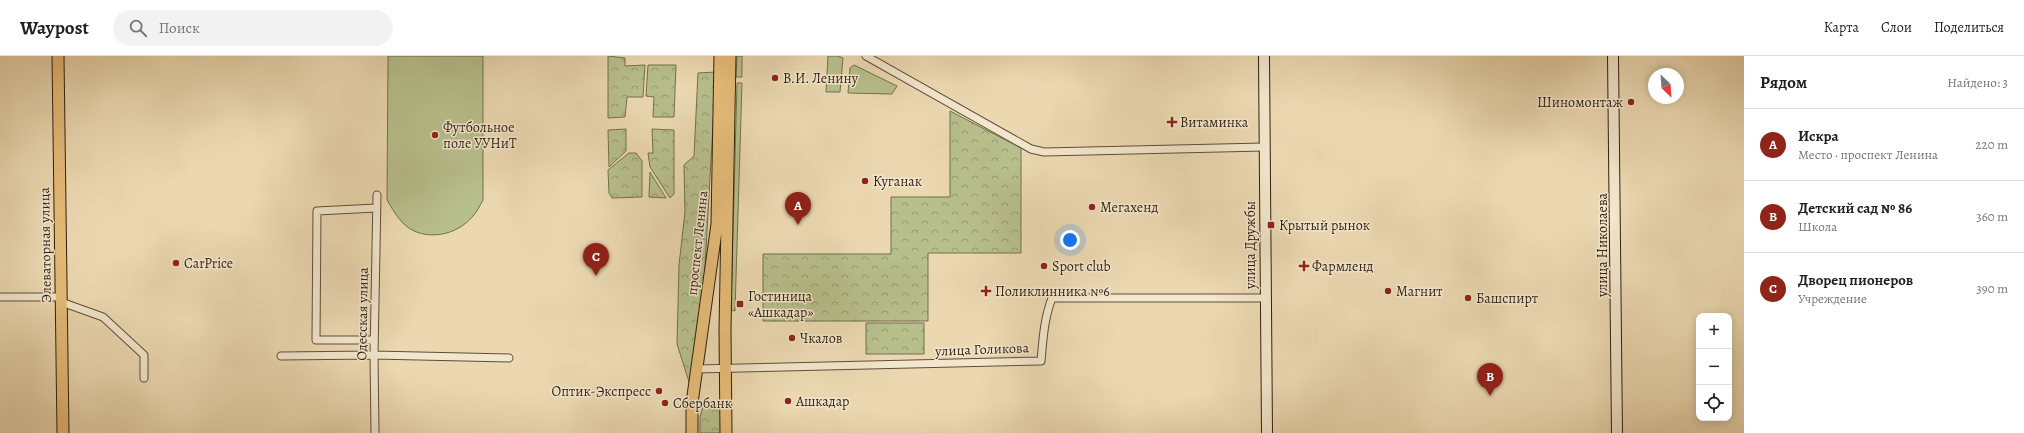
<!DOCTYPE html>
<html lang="ru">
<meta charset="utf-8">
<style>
:root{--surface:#fff;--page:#f2f2f2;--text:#202124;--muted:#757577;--line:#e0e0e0;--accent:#8f2418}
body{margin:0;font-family:Alegreya,serif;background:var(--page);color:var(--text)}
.controls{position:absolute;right:12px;bottom:12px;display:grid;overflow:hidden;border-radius:8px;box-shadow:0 2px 10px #0003}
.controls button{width:36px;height:36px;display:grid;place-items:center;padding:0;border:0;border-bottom:1px solid var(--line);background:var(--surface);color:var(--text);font:20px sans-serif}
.compass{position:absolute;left:1648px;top:12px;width:36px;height:36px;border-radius:50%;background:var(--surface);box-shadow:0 2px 10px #0003;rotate:155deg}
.you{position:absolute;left:1070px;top:184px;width:14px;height:14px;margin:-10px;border:3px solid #fff;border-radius:50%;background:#1a73e8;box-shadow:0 0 0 6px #1a73e833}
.badge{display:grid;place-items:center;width:26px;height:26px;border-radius:50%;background:var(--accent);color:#fff;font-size:13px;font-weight:700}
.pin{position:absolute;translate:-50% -33px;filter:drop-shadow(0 1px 2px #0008)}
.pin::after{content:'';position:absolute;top:21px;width:14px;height:12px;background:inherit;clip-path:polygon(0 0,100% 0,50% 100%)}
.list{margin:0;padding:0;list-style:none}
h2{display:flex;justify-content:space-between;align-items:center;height:52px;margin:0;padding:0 16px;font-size:17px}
h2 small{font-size:13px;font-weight:400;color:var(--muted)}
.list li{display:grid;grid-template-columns:26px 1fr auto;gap:12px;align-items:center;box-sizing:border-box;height:72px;padding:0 16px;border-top:1px solid var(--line)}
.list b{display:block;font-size:15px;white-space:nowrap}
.list p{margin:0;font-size:13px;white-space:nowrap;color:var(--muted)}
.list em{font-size:13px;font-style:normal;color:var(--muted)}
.icon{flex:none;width:22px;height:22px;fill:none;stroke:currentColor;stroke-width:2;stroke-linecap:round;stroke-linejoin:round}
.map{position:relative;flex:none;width:1744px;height:377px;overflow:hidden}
header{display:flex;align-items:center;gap:24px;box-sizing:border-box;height:56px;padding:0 20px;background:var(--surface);border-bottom:1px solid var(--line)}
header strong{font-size:19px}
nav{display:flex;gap:22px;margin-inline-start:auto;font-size:14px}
.search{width:280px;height:36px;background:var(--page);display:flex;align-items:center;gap:10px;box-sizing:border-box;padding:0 14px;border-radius:22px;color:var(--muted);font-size:15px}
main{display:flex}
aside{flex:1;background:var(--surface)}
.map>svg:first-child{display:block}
</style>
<header>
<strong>Waypost</strong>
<div class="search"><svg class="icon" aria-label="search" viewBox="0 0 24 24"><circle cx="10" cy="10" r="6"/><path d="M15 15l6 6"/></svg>Поиск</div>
<nav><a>Карта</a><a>Слои</a><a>Поделиться</a></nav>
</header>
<main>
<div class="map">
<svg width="1744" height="377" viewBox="0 0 1744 377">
<defs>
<pattern id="forest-crowns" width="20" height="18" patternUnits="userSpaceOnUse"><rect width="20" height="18" fill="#b7bf8c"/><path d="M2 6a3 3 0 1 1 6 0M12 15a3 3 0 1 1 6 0" fill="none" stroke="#959b71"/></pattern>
</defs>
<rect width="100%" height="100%" fill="#ebd8b1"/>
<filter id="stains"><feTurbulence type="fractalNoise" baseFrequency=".005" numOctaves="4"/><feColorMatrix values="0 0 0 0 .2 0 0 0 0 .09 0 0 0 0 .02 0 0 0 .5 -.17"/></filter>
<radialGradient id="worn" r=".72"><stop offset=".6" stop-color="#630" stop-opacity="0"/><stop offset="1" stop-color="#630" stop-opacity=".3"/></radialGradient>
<!-- grass -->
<path fill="#b7bf8c" stroke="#746f4e" d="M388,0H483V144C480,149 477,156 473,160C457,180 424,186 405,169C397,162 392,152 387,144Z
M737,0H742V21H736Z
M828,0H838L843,2L840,36H826Z
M854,9L897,30L892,38L848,37L850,12Z
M737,27H742L735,255L731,254Z"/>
<!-- forest -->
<path fill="url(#forest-crowns)" stroke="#746f4e" d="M608,0L625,2V10L645,9L643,41H627L625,61L608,62Z
M648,9H676L674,61H653L654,41L646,40Z
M716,16L703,246L690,329L677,288L679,209L685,156L684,109L694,100L698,17Z
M950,55L1021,92V197H928V265H763V198H891V141H950Z
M626,73V95L609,111L608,74Z
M652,73L674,74V138L670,142L650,111L648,97H653Z
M629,97H636L642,105V141L612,142L609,137L608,114Z
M650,116L666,142L649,141Z
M866,267H924V298H866Z
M704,346H717L722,357V377H700V361Z"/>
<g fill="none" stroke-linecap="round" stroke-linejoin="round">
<!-- street casing -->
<g stroke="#604d38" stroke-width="9">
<path id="street" d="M866,0L1031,93L1044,96L1264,91
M0,241H61
M61,246L103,261L144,299V322
M374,284H316L317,155L376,152
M281,300L374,299L509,302
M696,313L1041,305C1043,283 1044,263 1052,242H1265
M375,377L374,299L377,139"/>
</g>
<!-- secondary casing -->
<g stroke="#311f10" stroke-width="12">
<path id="secondary" d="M1264,0L1267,377
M1613,0L1617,377"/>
</g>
<!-- primary casing -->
<g stroke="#311f10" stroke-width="13">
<path id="primary" d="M58,0L63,377
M692,377V347L717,168L720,0
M726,377L725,274L730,0"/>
</g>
<!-- street -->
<use href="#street" stroke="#f2e6cc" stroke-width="7"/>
<!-- secondary -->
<use href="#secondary" stroke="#f2e6cc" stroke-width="10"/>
<!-- primary -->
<use href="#primary" stroke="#e6bc78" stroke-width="11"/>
</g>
<!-- markers -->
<g fill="#8f2418" stroke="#f2e6cc" stroke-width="1.5">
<circle cx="775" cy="22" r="4"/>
<circle cx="1631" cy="46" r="4"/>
<path d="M1170 60h4v4h4v4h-4v4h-4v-4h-4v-4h4z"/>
<circle cx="435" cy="79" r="4"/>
<circle cx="865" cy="125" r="4"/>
<circle cx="1092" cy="151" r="4"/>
<rect x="1267" y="165" width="8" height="8" rx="2"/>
<circle cx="176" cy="207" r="4"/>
<circle cx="1044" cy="210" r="4"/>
<path d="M1302 204h4v4h4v4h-4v4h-4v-4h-4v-4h4z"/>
<path d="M984 229h4v4h4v4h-4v4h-4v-4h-4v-4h4z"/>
<circle cx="1388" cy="235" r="4"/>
<circle cx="1468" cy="242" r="4"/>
<rect x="736" y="244" width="8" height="8" rx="2"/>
<circle cx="792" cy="282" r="4"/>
<circle cx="659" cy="335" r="4"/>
<circle cx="788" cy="345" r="4"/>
<circle cx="665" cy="347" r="4"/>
</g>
<g text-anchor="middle" stroke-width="3" stroke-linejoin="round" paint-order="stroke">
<!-- poi labels -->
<g font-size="14" fill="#311f10" stroke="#f2e6cc" text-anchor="start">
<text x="783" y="27">В.И. Ленину</text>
<text x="1623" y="51" text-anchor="end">Шиномонтаж</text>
<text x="1180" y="71">Витаминка</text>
<text x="443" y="76">Футбольное<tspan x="443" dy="16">поле УУНиТ</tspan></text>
<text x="873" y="130">Куганак</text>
<text x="1100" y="156">Мегахенд</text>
<text x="1279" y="174">Крытый рынок</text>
<text x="184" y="212">CarPrice</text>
<text x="1052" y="215">Sport club</text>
<text x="1312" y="215">Фармленд</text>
<text x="995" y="240">Поликлинника №6</text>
<text x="1396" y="240">Магнит</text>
<text x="748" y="245">Гостиница<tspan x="748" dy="16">«Ашкадар»</tspan></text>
<text x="1476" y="247">Башспирт</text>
<text x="800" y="287">Чкалов</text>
<text x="651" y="340" text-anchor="end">Оптик-Экспресс</text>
<text x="796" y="350">Ашкадар</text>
<text x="673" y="352">Сбербанк</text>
</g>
<!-- street labels -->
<g font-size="14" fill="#311f10" stroke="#f2e6cc">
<text transform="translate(697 187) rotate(-84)" y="5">проспект Ленина</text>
<text transform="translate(45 189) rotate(-91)" y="5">Элеваторная улица</text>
<text transform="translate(1250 189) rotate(-90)" y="5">улица Дружбы</text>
<text transform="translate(1602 189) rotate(-90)" y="5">улица Николаева</text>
<text transform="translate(362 258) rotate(-89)" y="5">Одесская улица</text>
<text transform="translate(982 293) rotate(-2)" y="5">улица Голикова</text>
</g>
</g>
<rect width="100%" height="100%" filter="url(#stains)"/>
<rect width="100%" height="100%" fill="url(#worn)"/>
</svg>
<div class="controls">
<button>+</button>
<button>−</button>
<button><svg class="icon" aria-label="locate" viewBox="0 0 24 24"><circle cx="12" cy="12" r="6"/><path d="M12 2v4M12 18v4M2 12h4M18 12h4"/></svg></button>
</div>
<svg class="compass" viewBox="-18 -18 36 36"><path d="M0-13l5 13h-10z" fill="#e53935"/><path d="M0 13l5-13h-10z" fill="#757577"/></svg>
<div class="you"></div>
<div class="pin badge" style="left:798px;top:169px">A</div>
<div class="pin badge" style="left:1490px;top:340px">B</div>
<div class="pin badge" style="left:596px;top:220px">C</div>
</div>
<aside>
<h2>Рядом<small>Найдено: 3</small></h2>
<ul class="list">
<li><span class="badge">A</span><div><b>Искра</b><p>Место · проспект Ленина</p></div><em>220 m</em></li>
<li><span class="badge">B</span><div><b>Детский сад № 86</b><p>Школа</p></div><em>360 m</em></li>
<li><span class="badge">C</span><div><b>Дворец пионеров</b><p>Учреждение</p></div><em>390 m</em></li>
</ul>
</aside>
</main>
